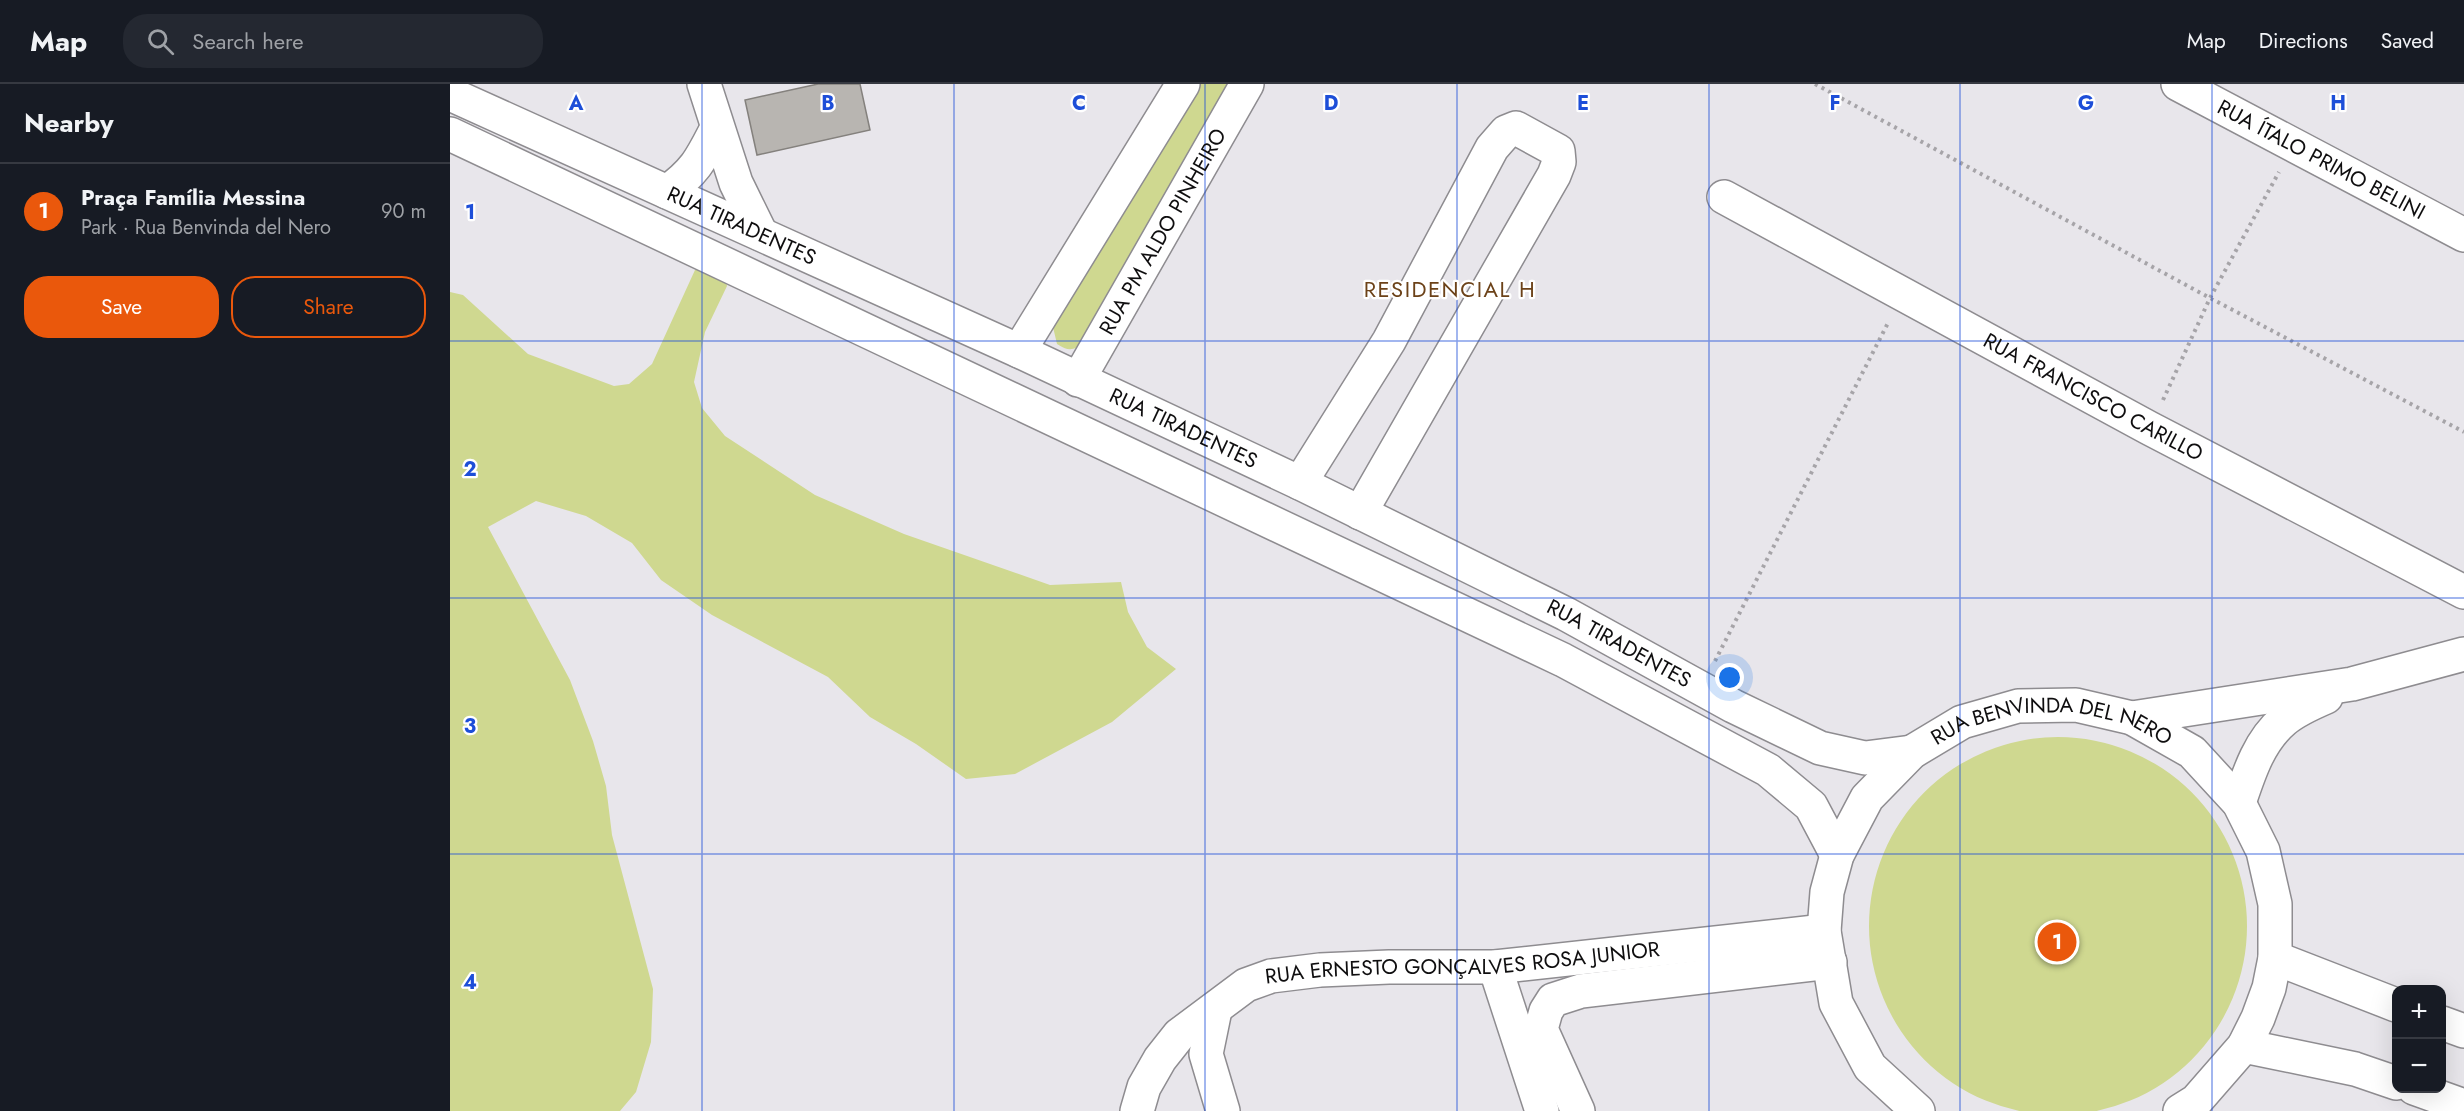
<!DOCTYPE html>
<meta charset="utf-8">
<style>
:root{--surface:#171b24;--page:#242831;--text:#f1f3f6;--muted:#9ea1a6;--line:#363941;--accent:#ea580c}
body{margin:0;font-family:Jost,sans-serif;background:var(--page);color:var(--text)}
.controls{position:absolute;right:18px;bottom:18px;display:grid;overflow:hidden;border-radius:12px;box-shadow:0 6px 24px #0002}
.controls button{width:54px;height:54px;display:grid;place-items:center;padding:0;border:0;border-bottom:2px solid var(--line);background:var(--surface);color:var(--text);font:30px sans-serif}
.you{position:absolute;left:1280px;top:594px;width:21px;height:21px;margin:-15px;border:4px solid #fff;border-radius:50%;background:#1a73e8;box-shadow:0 0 0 9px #1a73e833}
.badge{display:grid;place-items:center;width:39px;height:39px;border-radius:50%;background:var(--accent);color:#fff;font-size:20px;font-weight:700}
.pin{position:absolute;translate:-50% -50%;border:3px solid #fff;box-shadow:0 2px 6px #0006}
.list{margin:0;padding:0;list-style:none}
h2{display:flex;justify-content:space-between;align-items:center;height:78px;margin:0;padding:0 24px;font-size:26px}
h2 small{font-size:20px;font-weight:400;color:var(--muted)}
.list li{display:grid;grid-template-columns:39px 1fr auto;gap:18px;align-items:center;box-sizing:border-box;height:96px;padding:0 24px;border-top:2px solid var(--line)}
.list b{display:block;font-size:22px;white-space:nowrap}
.list p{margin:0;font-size:20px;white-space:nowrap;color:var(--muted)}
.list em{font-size:20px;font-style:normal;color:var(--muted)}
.actions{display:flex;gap:12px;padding:18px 24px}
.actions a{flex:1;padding:14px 0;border:2px solid var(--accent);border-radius:24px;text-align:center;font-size:21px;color:var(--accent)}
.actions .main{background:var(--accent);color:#fff}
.icon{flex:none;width:33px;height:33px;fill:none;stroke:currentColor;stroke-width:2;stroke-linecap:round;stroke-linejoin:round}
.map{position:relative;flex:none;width:2014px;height:1027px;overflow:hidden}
header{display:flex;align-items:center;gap:36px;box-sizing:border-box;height:84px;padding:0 30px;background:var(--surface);border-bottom:2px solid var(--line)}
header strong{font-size:28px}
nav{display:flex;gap:33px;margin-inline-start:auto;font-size:21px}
.search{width:420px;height:54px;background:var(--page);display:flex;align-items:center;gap:15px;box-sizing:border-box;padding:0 21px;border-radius:24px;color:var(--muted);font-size:22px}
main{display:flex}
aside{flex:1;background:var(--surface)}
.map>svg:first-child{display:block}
</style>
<header>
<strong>Map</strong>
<div class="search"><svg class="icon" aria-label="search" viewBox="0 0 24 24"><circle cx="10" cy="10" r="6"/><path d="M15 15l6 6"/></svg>Search here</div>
<nav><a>Map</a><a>Directions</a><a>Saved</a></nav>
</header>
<main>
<aside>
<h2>Nearby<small></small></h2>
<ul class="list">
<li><span class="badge">1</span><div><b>Praça Família Messina</b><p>Park · Rua Benvinda del Nero</p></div><em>90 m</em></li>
</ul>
<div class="actions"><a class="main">Save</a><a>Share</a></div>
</aside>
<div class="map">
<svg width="2014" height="1027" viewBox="0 0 2014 1027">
<rect width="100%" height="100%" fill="#e8e6eb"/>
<!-- green -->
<path fill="#cfd890" d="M748,0H788L634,259C624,266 619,268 607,260L603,243Z
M245,186H273L277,202L255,248L244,298L252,324L275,352L365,411L454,450L600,501L671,498L678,528L697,563L726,585L662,638L565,690L516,695L466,660L420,633L378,593L262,531L211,496L182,459L136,432L86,417L38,443L120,596L143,657L156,702L162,751L203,905L201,958L186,1008L170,1027H0V208L13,211L78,270L164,302L179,300L202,280Z
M1419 842a189 189 0 1 1 378 0a189 189 0 1 1-378 0Z"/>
<!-- building -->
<path fill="#b8b5b1" stroke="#84817d" stroke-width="1.5" d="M368,0H410L420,46L307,71L295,16Z"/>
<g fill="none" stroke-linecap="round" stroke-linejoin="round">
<!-- minor casing -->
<g stroke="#8e8c90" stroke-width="36">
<g id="minor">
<path d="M254,0L286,99L311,150"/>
<path id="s1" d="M1728,0L2014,151"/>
<path d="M217,108C246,87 251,75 267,44"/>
<path id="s2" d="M1274,113L1699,344L2014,508"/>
<path d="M569,267L733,0"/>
<path id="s3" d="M628,296L797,0"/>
<path d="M850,399L939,257L1042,64L1056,48L1066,44L1108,67L1109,78L1104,91L910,429"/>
<path d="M1682,634L1902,600L2014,570"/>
<path d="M1789,719C1799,689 1809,657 1834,636C1846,626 1862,619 1876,613"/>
<path d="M1045,883L1092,1027"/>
<path d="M765,926L756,970L773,1027"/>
<path id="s4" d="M687,1027L694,1003L710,975L729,951L796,901L821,892L870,886L939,883H1045L1374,847"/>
<path d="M1128,1027L1091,945L1096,927L1103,916L1131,907L1380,878"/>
</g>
</g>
<!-- major casing -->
<g stroke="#8e8c90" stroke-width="36">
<g id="major">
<path id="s5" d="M0,10L569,267L850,399L1116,530L1283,622L1370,664L1415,674L1462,668"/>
<path d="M0,50L1113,576L1318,686L1361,722L1387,771"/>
<path d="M1825,874L1946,921"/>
<path d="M1992,939L2014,947"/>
<path d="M1794,962L1905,985L1946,999"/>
<path d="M1964,1004L2014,1022"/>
<path id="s6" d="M1468,1027L1420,983L1386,919L1374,847L1377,808L1387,771L1417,714L1462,668L1512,638L1568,622L1626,621L1682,634L1742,668L1789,719L1813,767L1825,820V874L1819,904L1808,934L1794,962L1746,1017L1730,1027"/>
</g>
</g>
<!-- path -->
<path stroke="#a6a4a8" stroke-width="4" stroke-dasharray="3 4.5" stroke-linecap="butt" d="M1365,0L1760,214L2014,348
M1713,316L1760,214L1829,88
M1265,577L1439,237"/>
<!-- minor -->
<use href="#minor" stroke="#fff" stroke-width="33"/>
<!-- major -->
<use href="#major" stroke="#fff" stroke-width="33"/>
</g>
<!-- grid -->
<path fill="none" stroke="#1d4ed8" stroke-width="1.5" stroke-opacity="0.55" d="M252,0V1027M504,0V1027M755,0V1027M1007,0V1027M1259,0V1027M1510,0V1027M1762,0V1027M0,257H2014M0,514H2014M0,770H2014"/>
<g text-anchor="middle" stroke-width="4.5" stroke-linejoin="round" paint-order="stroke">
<!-- street labels -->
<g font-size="21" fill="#0f0e0f" stroke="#fff">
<text dy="7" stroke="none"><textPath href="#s1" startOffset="162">RUA ÍTALO PRIMO BELINI</textPath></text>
<text dy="7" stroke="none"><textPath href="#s5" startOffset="320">RUA TIRADENTES</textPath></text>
<text dy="7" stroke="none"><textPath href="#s3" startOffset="171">RUA PM ALDO PINHEIRO</textPath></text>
<text dy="7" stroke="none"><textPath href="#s2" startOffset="420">RUA FRANCISCO CARILLO</textPath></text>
<text dy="7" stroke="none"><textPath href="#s5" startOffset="806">RUA TIRADENTES</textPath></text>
<text dy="7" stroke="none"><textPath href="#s5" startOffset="1292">RUA TIRADENTES</textPath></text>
<text dy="7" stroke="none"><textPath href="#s6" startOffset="567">RUA BENVINDA DEL NERO</textPath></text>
<text dy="7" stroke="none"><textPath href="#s4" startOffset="390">RUA ERNESTO GONÇALVES ROSA JUNIOR</textPath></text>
</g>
<!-- neighbourhood labels -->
<g font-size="22" letter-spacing="1.5" fill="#6c4219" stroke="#fff">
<text x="1000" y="213">RESIDENCIAL H</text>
</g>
</g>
<g font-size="20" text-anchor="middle" font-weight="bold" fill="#1d4ed8" stroke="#fff" stroke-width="4.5" stroke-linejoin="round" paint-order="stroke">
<text x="126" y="26">A</text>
<text x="378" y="26">B</text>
<text x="629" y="26">C</text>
<text x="881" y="26">D</text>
<text x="1133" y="26">E</text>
<text x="1385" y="26">F</text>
<text x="1636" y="26">G</text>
<text x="1888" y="26">H</text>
<text x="20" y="135">1</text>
<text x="20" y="392">2</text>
<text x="20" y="649">3</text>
<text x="20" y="905">4</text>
</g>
</svg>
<div class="controls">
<button>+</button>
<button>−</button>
</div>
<div class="you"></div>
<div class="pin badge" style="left:1607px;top:858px">1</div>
</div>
</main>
